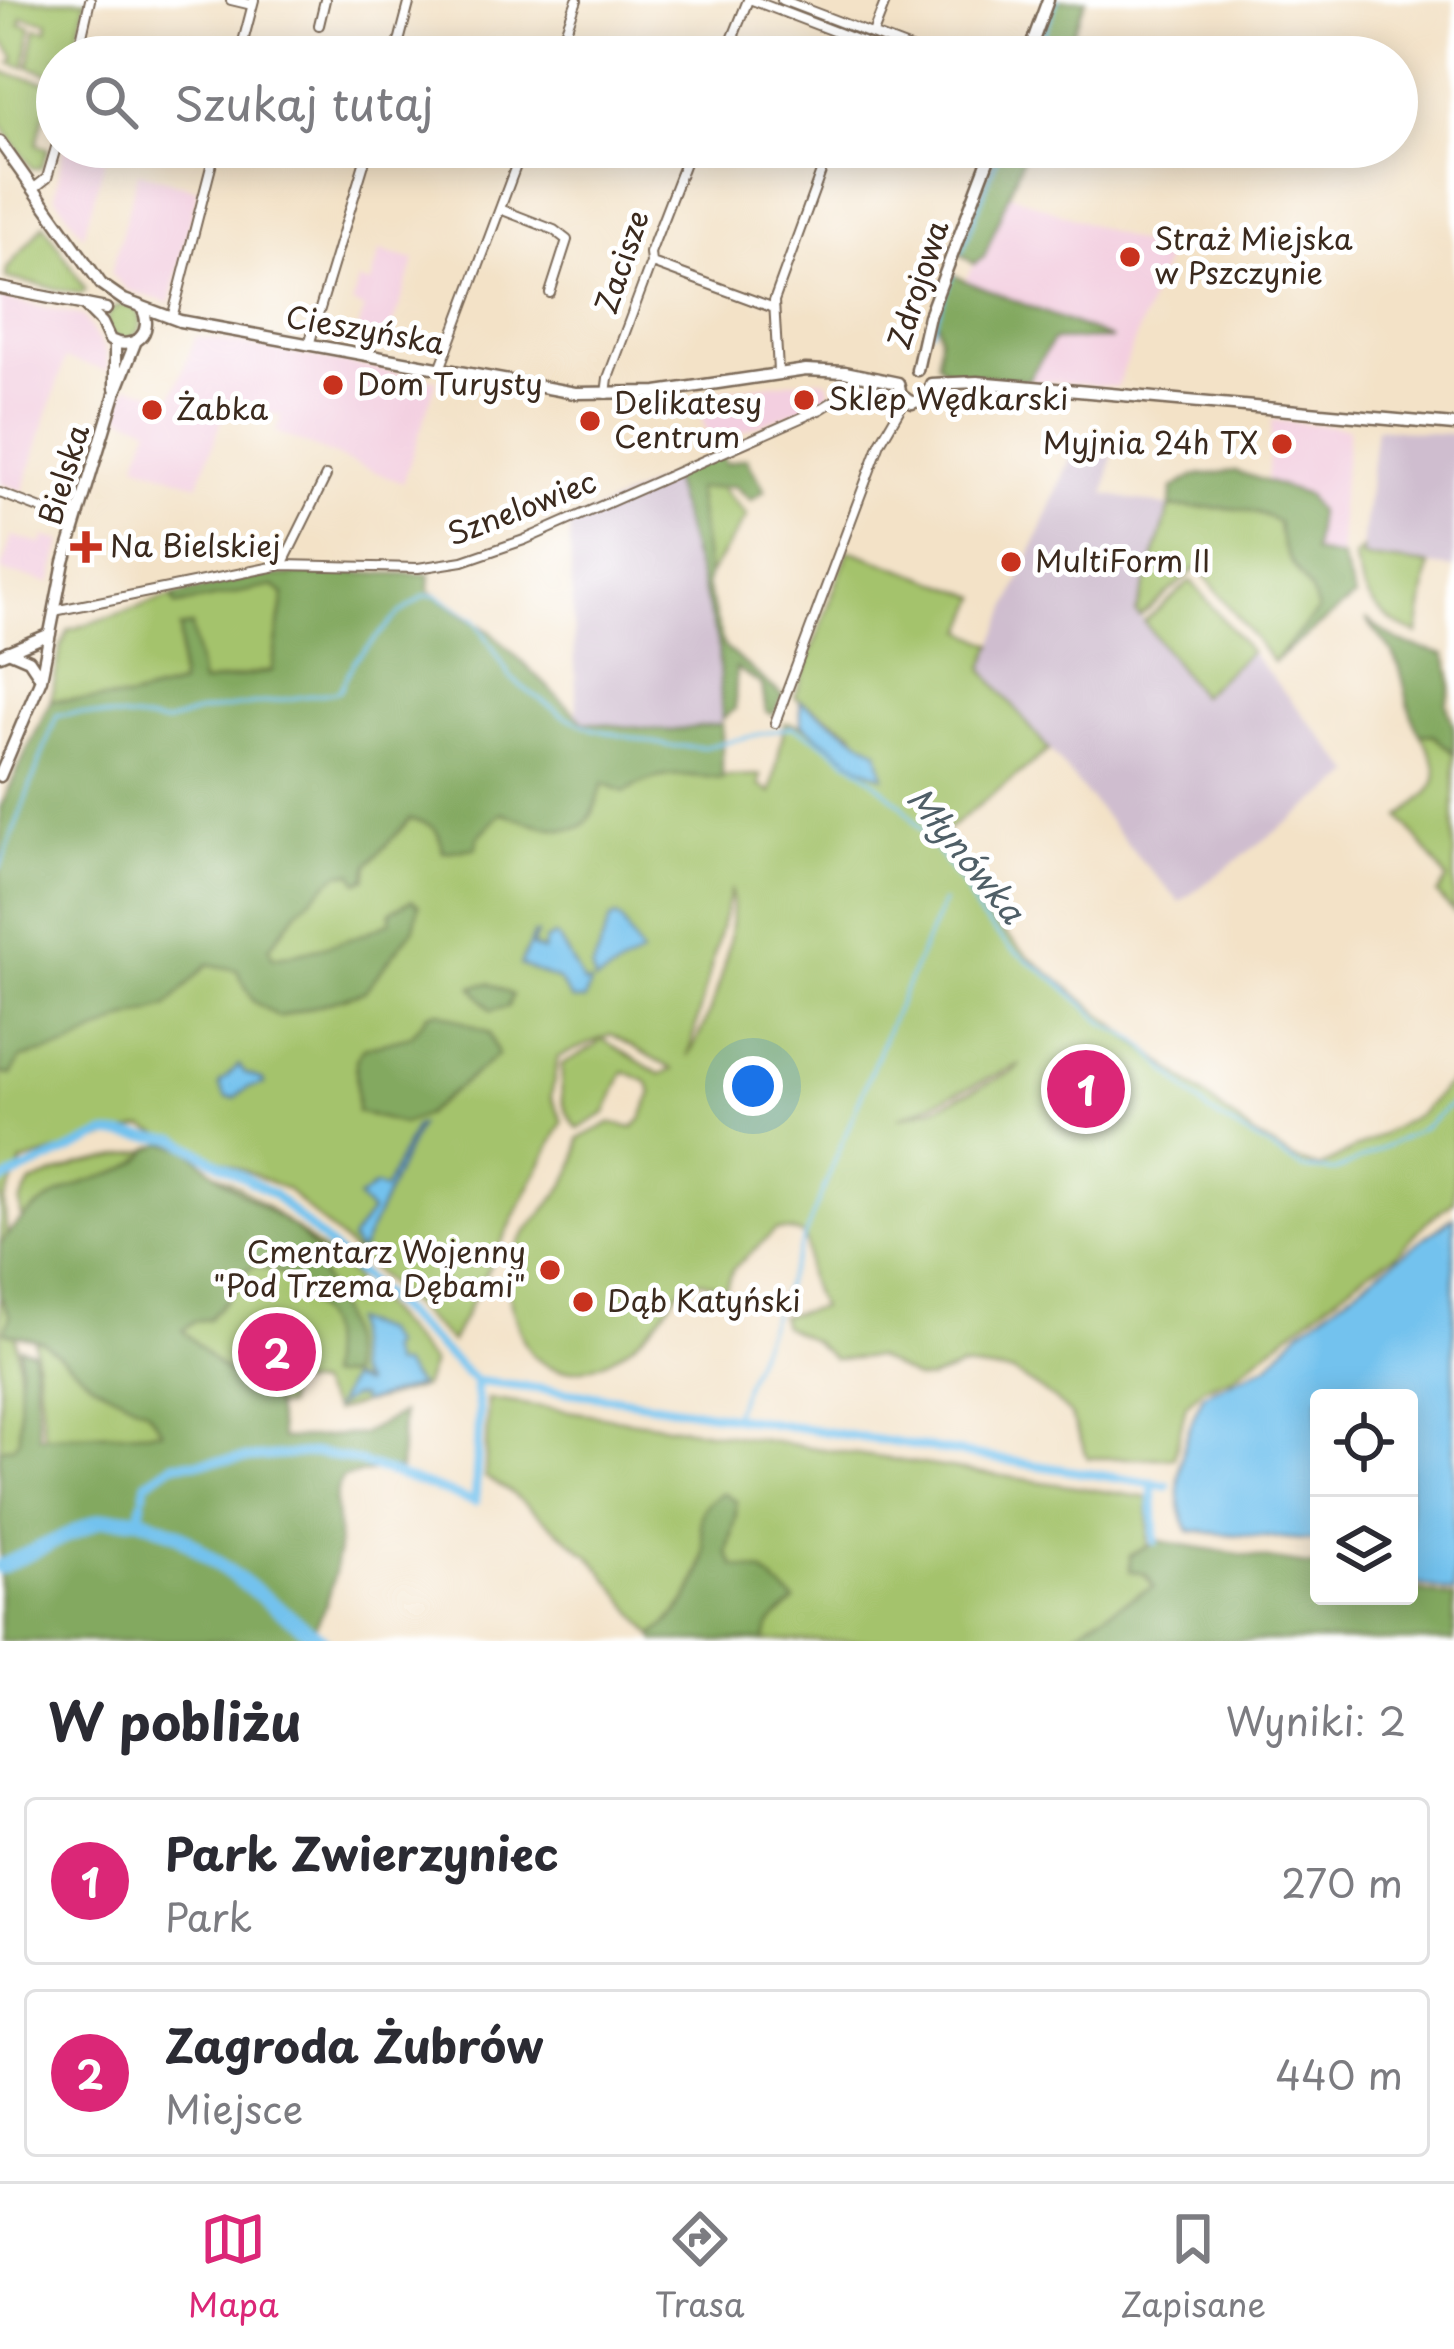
<!DOCTYPE html>
<html lang="pl">
<meta charset="utf-8">
<style>
:root{--surface:#fff;--page:#f2f2f3;--text:#2b2b33;--muted:#7c7c81;--line:#e1e1e2;--accent:#db2777}
body{margin:0;font-family:"Playpen Sans",sans-serif;background:var(--page);color:var(--text)}
.controls{position:absolute;right:36px;bottom:36px;display:grid;overflow:hidden;border-radius:12px;box-shadow:0 6px 30px #0003}
.controls button{width:108px;height:108px;display:grid;place-items:center;padding:0;border:0;border-bottom:3px solid var(--line);background:var(--surface);color:var(--text);font:60px sans-serif}
.you{position:absolute;left:753px;top:1086px;width:42px;height:42px;margin:-30px;border:9px solid #fff;border-radius:50%;background:#1a73e8;box-shadow:0 0 0 18px #1a73e833}
.badge{display:grid;place-items:center;width:78px;height:78px;border-radius:50%;background:var(--accent);color:#fff;font-size:39px;font-weight:700}
.pin{position:absolute;translate:-50% -50%;border:6px solid #fff;box-shadow:0 3px 12px #0006}
.list{margin:0;padding:0;list-style:none}
h2{display:flex;justify-content:space-between;align-items:center;height:156px;margin:0;padding:0 48px;font-size:51px}
h2 small{font-size:39px;font-weight:400;color:var(--muted)}
.list li{display:grid;grid-template-columns:78px 1fr auto;gap:36px;align-items:center;box-sizing:border-box;height:168px;margin:0 24px 24px;padding:0 24px;border:3px solid var(--line);border-radius:12px}
.list b{display:block;font-size:45px;white-space:nowrap}
.list p{margin:0;font-size:39px;white-space:nowrap;color:var(--muted)}
.list em{font-size:39px;font-style:normal;color:var(--muted)}
.icon{flex:none;width:66px;height:66px;fill:none;stroke:currentColor;stroke-width:2;stroke-linecap:round;stroke-linejoin:round}
.map{position:relative;flex:none;width:1454px;height:1641px;overflow:hidden}
.search{position:absolute;background:var(--surface);box-shadow:0 6px 30px #0003;left:36px;right:36px;top:36px;height:132px;display:flex;align-items:center;gap:30px;box-sizing:border-box;padding:0 42px;border-radius:66px;color:var(--muted);font-size:45px}
.sheet{height:540px;background:var(--surface)}
nav{display:flex;justify-content:space-around;align-items:center;box-sizing:border-box;height:168px;border-top:3px solid var(--line);background:var(--surface);font-size:33px;color:var(--muted)}
nav a{display:grid;justify-items:center;gap:6px}
nav .on{color:var(--accent)}
.map>svg:first-child{display:block}
</style>
<div class="map">
<svg width="1454" height="1641" viewBox="0 0 1454 1641">
<rect width="100%" height="100%" fill="#fff"/>
<filter id="ink" filterUnits="userSpaceOnUse"><feTurbulence type="fractalNoise" baseFrequency=".00833" numOctaves="2"/><feDisplacementMap in="SourceGraphic" scale="24" xChannelSelector="R" yChannelSelector="G"/><feConvolveMatrix kernelMatrix="1 2 1 2 8 2 1 2 1" color-interpolation-filters="sRGB"/></filter>
<filter id="wash" filterUnits="userSpaceOnUse"><feTurbulence type="fractalNoise" baseFrequency=".004" numOctaves="4" result="noise"/><feDisplacementMap in="SourceGraphic" scale="48" xChannelSelector="R" yChannelSelector="G"/><feGaussianBlur stdDeviation="2.7" result="paint"/><feColorMatrix in="noise" values="0 0 0 0 0 0 0 0 0 0 0 0 0 0 0 0 0 1.4 0 .05"/><feComposite in="paint" operator="in"/></filter>
<g filter="url(#wash)">
<rect width="100%" height="100%" fill="#f3e2c7"/>
<!-- built -->
<path fill="#f3cfe0" d="M64,147H109L83,235L55,196Z
M138,172L198,189L170,303L127,290L111,274Z
M1008,193L1168,254L1117,387L1028,380L1053,340L1109,338L965,281L974,264L984,257Z
M380,251L415,260L386,347L355,342L364,309L352,304L358,281L371,284Z
M0,298L83,316L105,351L108,371L65,359L23,491L0,483Z
M196,336L437,380L403,483L276,432L281,416L228,404L198,485L136,463L150,427L117,414L128,385L172,398Z
M815,379L827,380L830,389L826,399L711,444L693,394Z
M1272,420L1349,428L1340,506L1341,557L1313,553L1267,481Z
M12,536L42,544L45,537L62,541L51,583L1,571Z"/>
<!-- industrial -->
<path fill="#cfbdcf" d="M1376,428L1454,435V568L1361,557Z
M1074,450L1113,453L1105,494L1170,507L1136,612L1200,696L1250,652L1354,774L1180,902L1138,857L983,669Z
M670,475L718,644L722,724L670,731L584,722L577,714L569,524Z"/>
<!-- green -->
<path fill="#a4c36c" stroke="#707645" stroke-width="3" fill-rule="evenodd" d="M0,0H86L73,57H57V76L29,67L36,28L47,30L48,22L22,17L20,24L31,26L25,67L10,63L15,58L0,37Z
M0,72L57,84V111L45,110L37,144L48,149L41,168H32L0,123Z
M44,224L86,290L81,294L6,278L7,269Z
M107 322a17 17 0 1 1 34 0a17 17 0 1 1-34 0Z
M720,487L747,516L708,576L696,488Z
M1170,507C1206,509 1247,503 1278,522C1280,560 1311,578 1318,611L1273,662L1198,567L1140,617L1136,613Z
M849,550L979,597L965,631L993,645L983,669L1049,750L936,839L988,918L1029,957L1255,1136L1293,1159L1319,1168L1421,1113L1454,1077V1201L1426,1222L1397,1254L1364,1274L1233,1377L1204,1387L1186,1405L1174,1458H1088L1071,1416L1054,1399L1014,1373L962,1367L930,1379H916L875,1357L834,1359L813,1341L783,1326L780,1316L820,1308C815,1296 808,1282 807,1268C806,1238 812,1231 776,1230L733,1269L725,1289C717,1286 706,1280 698,1281C678,1281 671,1304 660,1317C633,1350 575,1392 535,1357C524,1347 520,1330 515,1316C480,1230 578,1214 579,1139L610,1123L633,1128L642,1118L652,1092L647,1082L624,1071L606,1113L578,1129C558,1102 561,1097 562,1064L596,1046L600,1039L558,1057L551,1097L563,1121L451,1342L286,1189L144,1127L22,1162L4,1202L27,1463L0,1466V1063L72,1045L392,819L657,771L702,777L761,775L759,785L771,793L785,723C820,725 851,762 883,776L854,732L795,697ZM731,889C737,939 715,1011 688,1056ZM611,1034L672,1069L673,1070L660,1074L602,1039ZM1021,1064L1012,1072L938,1106L899,1118Z
M1362,550V557L1429,565L1418,634C1378,619 1363,599 1354,557Z
M1191,581L1250,652L1200,696L1144,622Z
M273,585L284,594L272,670L201,684L191,626L180,628V685L127,699L51,700L61,647L69,630L172,596L176,605Z
M1420,734L1433,735L1454,753V913L1437,894L1447,879L1401,817C1440,783 1448,781 1420,734Z
M155,1149C228,1167 283,1220 341,1266L354,1278L359,1295L377,1302L432,1363L423,1387L334,1411L316,1384L287,1385L286,1406L266,1407L73,1497L48,1474L20,1203L31,1183L80,1164Z
M488,1399L1149,1498L1148,1546L1130,1556L1154,1587C1140,1592 1072,1632 1067,1641H764L770,1624L763,1571L734,1567L727,1552L732,1537L704,1551C695,1594 685,1607 653,1636L591,1557L509,1491L485,1477Z"/>
<!-- forest -->
<path fill="#83a960" stroke="#5f6a3f" stroke-width="3" d="M1054,0H1086L1063,57H1032Z
M998,147H1027L984,257L974,264L959,253Z
M952,274L965,281L1112,339L1053,340L1028,380L949,374L938,362L940,337L936,315Z
M722,454L725,464L746,458L765,490L751,500L734,486L696,489L708,576L706,585L724,647L783,696L773,715L766,711L762,685L736,668L735,709L722,719L718,644L670,475Z
M1235,471L1307,495L1318,512L1313,552L1341,557L1355,597L1273,662L1318,611C1310,575 1281,566 1278,522C1247,502 1206,509 1170,507L1173,488L1194,476Z
M318,573L430,574L429,591L492,633L584,722L670,731L722,724V779C685,774 658,770 625,792L603,783C598,797 595,818 580,827C565,835 518,820 502,812L478,837L476,848L443,852C440,828 433,824 410,819L368,865L366,878L358,882L353,873H339L299,909L269,948L273,958C313,951 354,940 390,922L391,911L412,900L419,905L414,928L364,992L279,1017L253,1001L237,970L208,964L166,1007L122,1020L68,1047L21,1058L11,1075L0,1073V808L51,700L127,699L180,685V628L192,626L201,684L272,671L284,594L274,586L176,605L172,596L247,578Z
M1366,619L1399,642L1445,655C1452,674 1454,686 1446,703L1454,729V753L1433,735L1420,734C1404,706 1408,684 1396,659C1389,645 1375,632 1366,619Z
M489,983L512,995L508,1007L491,1010L472,987Z
M438,1011L489,1033L498,1055L423,1116L403,1124L357,1112L356,1060L363,1048L411,1036L428,1014Z
M165,1143L187,1148L225,1182L294,1228L320,1255L317,1267C337,1304 350,1333 349,1376L326,1377C329,1334 332,1319 295,1291L298,1279L256,1265L235,1276L234,1291L209,1319L194,1321L183,1330L219,1366L274,1404L281,1439L361,1434L402,1413L400,1470L380,1469L342,1478C331,1500 337,1510 338,1533C339,1565 329,1610 309,1635L315,1641H0V1448L13,1446L19,1439L20,1347L33,1351L39,1437L162,1431L147,1410L93,1383L42,1341L4,1332L10,1316L0,1295V1245C19,1216 51,1196 83,1183C104,1175 138,1171 149,1149Z
M723,1493L736,1501V1518L727,1552L734,1566L762,1571L795,1601L770,1624L764,1641H656L653,1636C671,1621 686,1608 695,1585C700,1575 705,1559 704,1548C701,1522 693,1508 723,1493Z
M1159,1541L1319,1567V1596H1409V1588L1454,1598V1641H1067C1072,1632 1140,1592 1154,1587L1146,1574L1130,1571V1556Z"/>
<!-- water -->
<path fill="#73c2ee" stroke="#577686" stroke-width="3" d="M800,701L878,751L884,777L861,767L801,724Z
M616,917L621,920L641,955L595,982L592,970L610,920Z
M534,934H537L532,947L543,951L545,941L554,936L559,939L584,983H590L585,1000H572L558,980L520,965Z
M239,1065L245,1073L263,1080L264,1084L248,1088L235,1098L226,1097L219,1084Z
M419,1125L361,1250H357L351,1240L371,1212L358,1199L375,1186L384,1190L415,1126Z
M1454,1216V1593L1409,1582V1398H1319V1541L1189,1531C1167,1491 1184,1432 1204,1394L1269,1364L1300,1330Z
M351,1321L382,1332L391,1346L387,1350L392,1365H401L418,1386L362,1403L360,1397H351L335,1407L349,1379L364,1385L355,1374Z"/>
<g fill="none" stroke-linecap="round" stroke-linejoin="round">
<!-- stream -->
<path stroke="#73c2ee" stroke-width="3" d="M1036,57L1057,0
M962,252L1001,147
M932,331L953,275
M0,868L57,715L77,713L165,723L199,712L335,692L340,690L354,661L399,614L424,596L436,595L475,619L511,678L525,689L564,716L593,729L669,746L704,747L792,727L817,739L861,770L902,805L964,886L979,916L1010,948L1058,982L1107,1025L1138,1041L1207,1111L1304,1169L1334,1171L1349,1165L1424,1127L1454,1101
M731,1419L889,1026L943,902"/>
<!-- canal -->
<path stroke="#73c2ee" stroke-width="9" d="M0,1182L105,1134L177,1139L274,1195L475,1381L614,1398L1167,1486
M1152,1483L1155,1541
M144,1493L146,1483L173,1464L317,1453L356,1461L475,1502L479,1411L475,1381
M139,1518L142,1501"/>
<!-- river -->
<path stroke="#73c2ee" stroke-width="15" d="M0,1567L100,1520L139,1518L178,1534L322,1641"/>
</g>
</g>
<g filter="url(#ink)">
<g fill="none" stroke-linecap="round" stroke-linejoin="round">
<!-- street casing -->
<g stroke="#7b6a59" stroke-width="12">
<path id="street" d="M231,0L252,5
M752,0L901,57
M782,0L932,57
M319,25L325,0
M873,33L886,0
M77,57L90,0
M239,57L254,0
M395,57L410,0
M556,57L577,0
M725,57L748,0
M345,147L367,153
M33,189L47,178L57,144
M500,209L554,230L567,240L550,293
M652,263L774,308
M172,318L216,147
M309,345L369,147
M440,369L523,147
M778,371L774,301L830,147
M606,394L608,378L651,263L650,253L691,147
M0,493L75,522
M282,565L326,476
M54,611L282,565L418,568L463,561L524,540L821,409L834,401L859,374
M775,723L880,443L905,400"/>
</g>
<!-- secondary casing -->
<g stroke="#7b6a59" stroke-width="15">
<path id="secondary" d="M1027,57L1048,0
M0,142L101,284L124,300L180,321L575,393L657,392L806,370L845,372L898,383
M0,288L106,309
M85,306L102,323L110,340C134,352 155,333 142,308
M115,343V388
M917,370L929,316L993,147
M898,383L901,395L912,403L927,397L931,384
M931,384L977,382L1454,425
M8,651L29,660L41,678
M0,655L50,634
M0,776L41,679L64,562L115,394L135,343"/>
</g>
<!-- street -->
<use href="#street" stroke="#fff" stroke-width="8"/>
<!-- secondary -->
<use href="#secondary" stroke="#fff" stroke-width="10"/>
</g>
</g>
<!-- markers -->
<g fill="#c8321e" stroke="#fff" stroke-width="4.5">
<circle cx="1130" cy="257" r="12"/>
<circle cx="333" cy="385" r="12"/>
<circle cx="804" cy="400" r="12"/>
<circle cx="152" cy="410" r="12"/>
<circle cx="590" cy="421" r="12"/>
<circle cx="1282" cy="444" r="12"/>
<path d="M80 529h12v12h12v12h-12v12h-12v-12h-12v-12h12z"/>
<circle cx="1011" cy="562" r="12"/>
<circle cx="550" cy="1270" r="12"/>
<circle cx="583" cy="1302" r="12"/>
</g>
<g text-anchor="middle" stroke-width="10" stroke-linejoin="round" paint-order="stroke">
<!-- poi labels -->
<g font-size="30" fill="#3b2a1e" stroke="#fff" text-anchor="start">
<text x="1154" y="250">Straż Miejska<tspan x="1154" dy="34">w Pszczynie</tspan></text>
<text x="357" y="395">Dom Turysty</text>
<text x="828" y="410">Sklep Wędkarski</text>
<text x="614" y="414">Delikatesy<tspan x="614" dy="34">Centrum</tspan></text>
<text x="176" y="420">Żabka</text>
<text x="1258" y="454" text-anchor="end">Myjnia 24h TX</text>
<text x="110" y="557">Na Bielskiej</text>
<text x="1035" y="572">MultiForm II</text>
<text x="526" y="1263" text-anchor="end">Cmentarz Wojenny<tspan x="526" dy="34">"Pod Trzema Dębami"</tspan></text>
<text x="607" y="1312">Dąb Katyński</text>
</g>
<!-- street labels -->
<g font-size="30" fill="#3b2a1e" stroke="#fff">
<text transform="translate(623 262) rotate(-71)" y="10">Zacisze</text>
<text transform="translate(919 285) rotate(-72)" y="10">Zdrojowa</text>
<text transform="translate(365 331) rotate(10)" y="10">Cieszyńska</text>
<text transform="translate(65 475) rotate(-73)" y="10">Bielska</text>
<text transform="translate(522 509) rotate(-21)" y="10">Sznelowiec</text>
</g>
<!-- water labels -->
<g font-size="33" font-style="italic" fill="#4f5f67" stroke="#fff">
<text transform="translate(966 855) rotate(51)" y="12">Młynówka</text>
</g>
</g>
</svg>
<div class="controls">
<button><svg class="icon" aria-label="locate" viewBox="0 0 24 24"><circle cx="12" cy="12" r="6"/><path d="M12 2v4M12 18v4M2 12h4M18 12h4"/></svg></button>
<button><svg class="icon" aria-label="layers" viewBox="0 0 24 24"><path d="M12 4l9 5-9 5-9-5zM3 14l9 5 9-5"/></svg></button>
</div>
<div class="you"></div>
<div class="pin badge" style="left:1086px;top:1089px">1</div>
<div class="pin badge" style="left:277px;top:1352px">2</div>
<div class="search"><svg class="icon" aria-label="search" viewBox="0 0 24 24"><circle cx="10" cy="10" r="6"/><path d="M15 15l6 6"/></svg>Szukaj tutaj</div>
</div>
<section class="sheet">
<h2>W pobliżu<small>Wyniki: 2</small></h2>
<ul class="list">
<li><span class="badge">1</span><div><b>Park Zwierzyniec</b><p>Park</p></div><em>270 m</em></li>
<li><span class="badge">2</span><div><b>Zagroda Żubrów</b><p>Miejsce</p></div><em>440 m</em></li>
</ul>
</section>
<nav>
<a class="on"><svg class="icon" aria-label="map" viewBox="0 0 24 24"><path d="M3 6l6-2 6 2 6-2v14l-6 2-6-2-6 2zM9 4v14M15 6v14"/></svg>Mapa</a>
<a><svg class="icon" aria-label="directions" viewBox="0 0 24 24"><path d="M12 3l9 9-9 9-9-9zM9 14v-3h6M13 9l2 2-2 2"/></svg>Trasa</a>
<a><svg class="icon" aria-label="saved" viewBox="0 0 24 24"><path d="M7 4h10v16l-5-4-5 4z"/></svg>Zapisane</a>
</nav>
